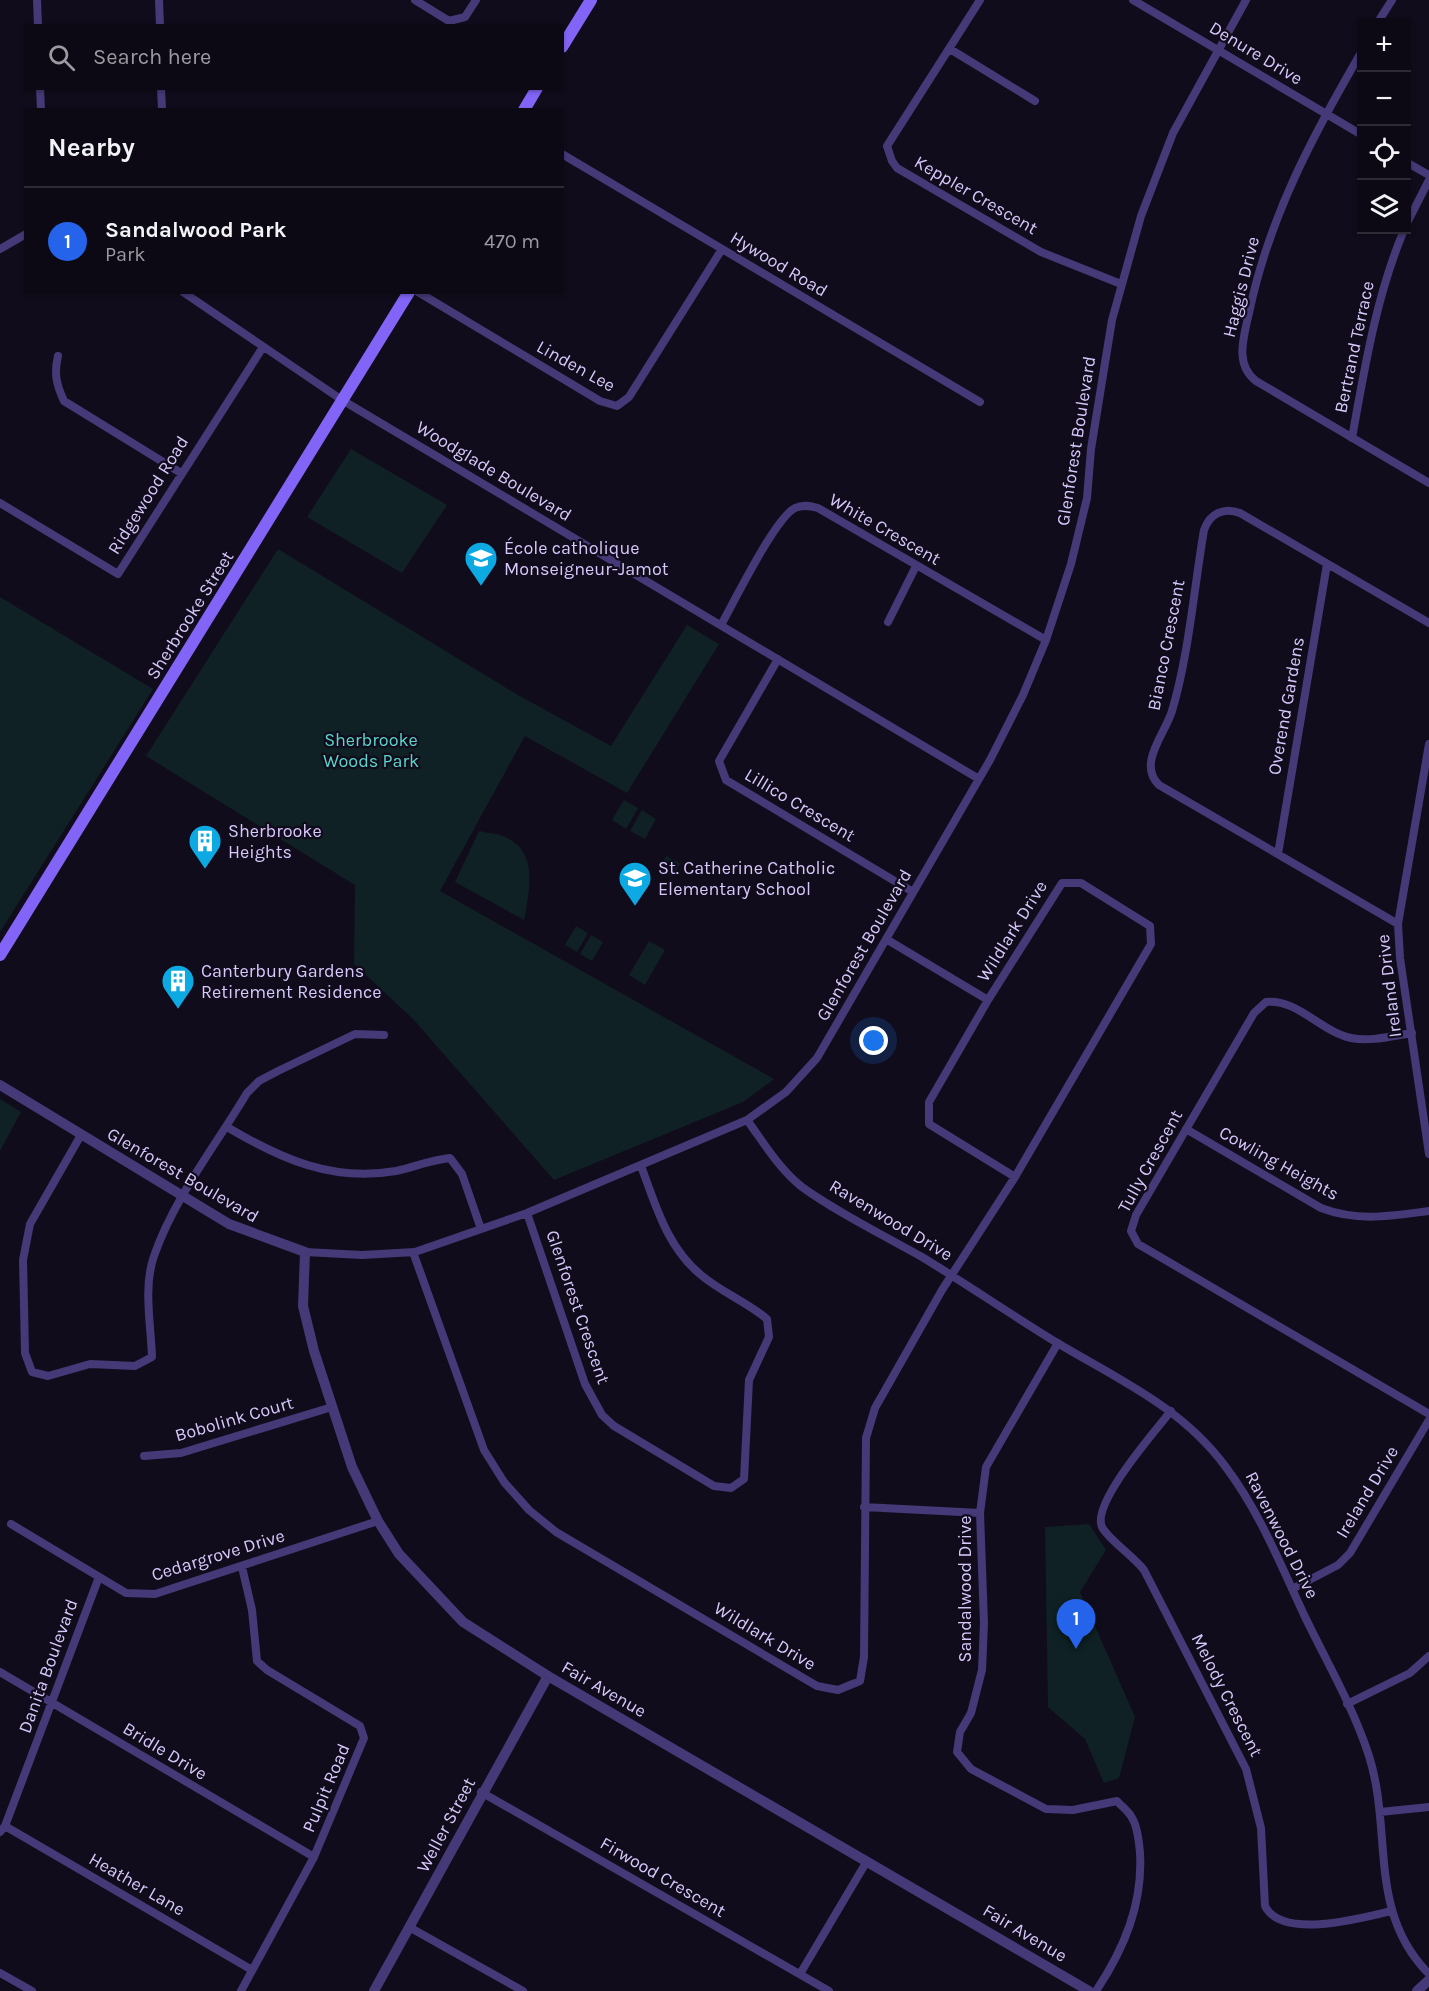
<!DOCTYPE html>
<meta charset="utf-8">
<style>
:root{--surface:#0d0914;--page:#16121d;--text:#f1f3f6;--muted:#9a9aa0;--line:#2d2a34;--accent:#2563eb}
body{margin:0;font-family:Karla,sans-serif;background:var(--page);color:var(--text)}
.controls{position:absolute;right:18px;top:18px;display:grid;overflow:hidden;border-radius:0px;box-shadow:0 2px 4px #0004}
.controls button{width:54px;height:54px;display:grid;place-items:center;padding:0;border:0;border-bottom:2px solid var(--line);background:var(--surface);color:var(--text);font:30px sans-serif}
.you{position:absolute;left:874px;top:1041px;width:21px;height:21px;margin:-15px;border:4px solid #fff;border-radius:50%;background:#1a73e8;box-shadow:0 0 0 9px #1a73e833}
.badge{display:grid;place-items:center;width:39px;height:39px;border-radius:50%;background:var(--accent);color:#fff;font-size:20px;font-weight:700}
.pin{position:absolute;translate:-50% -50px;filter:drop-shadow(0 2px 3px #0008)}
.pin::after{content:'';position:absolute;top:32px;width:21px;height:18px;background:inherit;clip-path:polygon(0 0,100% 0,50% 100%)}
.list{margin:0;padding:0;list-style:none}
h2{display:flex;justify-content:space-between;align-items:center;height:78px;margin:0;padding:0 24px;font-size:26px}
h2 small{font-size:20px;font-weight:400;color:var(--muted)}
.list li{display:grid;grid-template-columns:39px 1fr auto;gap:18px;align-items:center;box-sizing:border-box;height:108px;padding:0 24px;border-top:2px solid var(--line)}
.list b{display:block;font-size:22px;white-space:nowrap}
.list p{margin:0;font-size:20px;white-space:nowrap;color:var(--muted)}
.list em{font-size:20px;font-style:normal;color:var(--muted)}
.icon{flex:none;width:33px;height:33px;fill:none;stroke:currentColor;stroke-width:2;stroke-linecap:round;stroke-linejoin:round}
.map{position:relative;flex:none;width:1429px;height:1991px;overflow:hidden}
.search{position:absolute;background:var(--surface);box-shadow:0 2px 4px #0004;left:24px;top:24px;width:540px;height:66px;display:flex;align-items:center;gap:15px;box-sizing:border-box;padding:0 21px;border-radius:0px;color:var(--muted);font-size:22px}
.panel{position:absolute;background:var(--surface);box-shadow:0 2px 4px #0004;left:24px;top:108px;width:540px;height:186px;border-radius:0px}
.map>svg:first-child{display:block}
</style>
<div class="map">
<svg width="1429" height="1991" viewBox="0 0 1429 1991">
<rect width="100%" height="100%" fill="#110c1b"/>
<!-- green -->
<path fill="#0f2124" d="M351,449L447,505L402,573L307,517Z
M278,549L518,695L611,746L687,625L719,644L627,793L525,736L440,891L774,1079L743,1102L554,1180L413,1019L354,964L355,885L146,756Z
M0,597L153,689L0,932Z
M624,800L638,808L626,829L612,820Z
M642,810L656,819L645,839L630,831Z
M479,831C488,833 500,834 507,838C539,853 529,893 524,920L455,882Z
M666,856L680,863L673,877L659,870Z
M576,926L588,933L577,952L565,945Z
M591,935L603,942L592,961L580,954Z
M649,941L665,950L645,985L629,975Z
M0,1099L21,1112L0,1151Z
M1089,1524L1106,1550L1080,1592L1135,1717L1119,1778L1104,1783L1085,1739L1048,1707L1045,1527Z"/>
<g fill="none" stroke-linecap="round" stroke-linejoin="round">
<!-- minor -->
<path stroke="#463977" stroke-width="8" d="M37,0L38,26
M159,0L160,26
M415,0L449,21L465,17L476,0
M980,0L887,146L892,161L897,168L1041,252L1121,284
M1133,0L1362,135
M1378,22L1392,0
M950,49L1035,101
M1362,51C1313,135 1269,217 1249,313C1244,336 1234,364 1256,381L1429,483
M40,88L41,110
M161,88L162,110
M562,154L980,402
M1406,162L1429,175
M1406,225L1429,180
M0,249L26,234
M183,292L342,400L979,779
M418,292L600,401L617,406L629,397L722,249
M58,356C54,373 56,384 64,401L181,473
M1352,438C1365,366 1376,297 1404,230
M0,503L118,574L263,347
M888,622L916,566
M721,625C734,602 775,518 795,508C803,504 811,506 818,508L1046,640
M778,659L719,761L726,780L913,892
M1429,744L1398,924L1400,958L1429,1154
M1278,854L1327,564
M1398,924L1159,785C1137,764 1165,734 1172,711C1189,654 1194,588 1204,530C1210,513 1224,507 1240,513L1429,623
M886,939L988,1000
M1412,1033C1392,1036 1370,1042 1351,1038C1320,1031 1298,999 1266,1002L1254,1013L1136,1215L1131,1231L1138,1244L1429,1414
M747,1120C764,1143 779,1169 802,1187C838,1213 883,1235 922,1257C968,1285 1013,1316 1059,1344C1120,1380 1182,1408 1225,1466C1260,1512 1282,1568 1306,1619C1328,1664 1354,1709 1369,1756C1393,1832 1367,1912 1429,1974
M227,1127C281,1159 332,1182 396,1171C415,1167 430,1160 450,1158L462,1174L481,1229
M1186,1129L1321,1208C1358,1222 1391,1216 1429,1211
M81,1135L30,1224L23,1260L24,1305L25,1353L32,1372L48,1376L90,1364L135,1366L152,1357C151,1325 143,1287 154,1256C174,1198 216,1145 247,1093L259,1081L278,1071L355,1034L384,1035
M527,1213L585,1384L602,1415L614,1426L714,1486L731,1488L744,1479L749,1380L769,1337L767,1319C747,1302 721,1292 701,1275C667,1247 656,1206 641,1166
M305,1252L362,1255L415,1252L527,1213L747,1120L786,1092L817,1058L990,760L1023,695L1046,640L1071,564L1087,498L1091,449L1112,320L1141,216L1173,133L1246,0
M413,1252L484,1450L504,1482L529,1510L556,1532L817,1686L838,1690L860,1681L864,1657L866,1438L875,1408L942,1290L1015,1177L1151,944L1150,926L1081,883H1062L988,1000L929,1102V1124L1015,1177
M1058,1343L986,1467L980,1513L984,1623L982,1670L971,1713L960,1732L957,1752L971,1769L1046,1809L1073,1810L1117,1801C1121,1806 1129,1811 1132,1818C1138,1827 1139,1843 1140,1853C1143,1904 1124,1949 1096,1991
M1171,1411C1155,1431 1091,1504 1102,1527C1108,1539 1133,1556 1144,1570L1246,1769L1261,1828L1265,1906C1282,1940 1362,1918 1391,1911
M144,1456L181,1453L332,1407
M864,1507L980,1513
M11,1524L126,1593L155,1594L378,1521
M1292,1589L1338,1565L1350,1553L1429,1420
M0,1672L314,1857
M1347,1704L1410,1673L1429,1656
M481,1792L829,1991
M1380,1812L1429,1807
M5,1826L252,1970
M0,1832L5,1826L99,1577
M409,1927L523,1991
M0,1973L32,1991
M800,1974L867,1861
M241,1991L314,1857L364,1738L360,1726L267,1670L257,1661L252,1610L242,1567"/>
<!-- tertiary -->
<path stroke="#463977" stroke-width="10" d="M0,1085L229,1224L305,1252L303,1306L314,1351L352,1467L378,1521L399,1554L463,1622L548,1676L1089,1991
M374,1991L548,1676
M1417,1991L1429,1980"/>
<!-- secondary -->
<path stroke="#8265f6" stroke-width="12" d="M562,47L591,0
M524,110L537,88
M0,955L409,292"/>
</g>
<!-- icons -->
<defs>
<g id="school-pin" transform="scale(1.725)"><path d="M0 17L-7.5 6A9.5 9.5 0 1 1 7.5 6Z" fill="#0da9e3" stroke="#110c1b"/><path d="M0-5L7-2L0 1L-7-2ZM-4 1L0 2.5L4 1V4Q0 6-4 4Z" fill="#fff"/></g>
<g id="building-pin" transform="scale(1.725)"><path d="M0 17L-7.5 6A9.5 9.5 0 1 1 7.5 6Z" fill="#0da9e3" stroke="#110c1b"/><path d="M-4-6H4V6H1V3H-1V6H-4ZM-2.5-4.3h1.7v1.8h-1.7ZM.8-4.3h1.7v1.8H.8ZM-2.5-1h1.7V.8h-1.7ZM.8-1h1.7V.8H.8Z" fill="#fff"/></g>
</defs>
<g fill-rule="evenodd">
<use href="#school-pin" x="481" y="558"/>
<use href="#building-pin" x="205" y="841"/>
<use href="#school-pin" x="635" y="878"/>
<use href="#building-pin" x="178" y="981"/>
</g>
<g text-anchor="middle" stroke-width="4.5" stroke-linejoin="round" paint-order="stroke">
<!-- street labels -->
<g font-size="18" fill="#d7c8fc" stroke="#110c1b">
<text transform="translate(1256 53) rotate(31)" y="6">Denure Drive</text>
<text transform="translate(976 195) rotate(30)" y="6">Keppler Crescent</text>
<text transform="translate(779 264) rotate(31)" y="6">Hywood Road</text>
<text transform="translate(1241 287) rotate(-76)" y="6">Haggis Drive</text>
<text transform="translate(1354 347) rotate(-78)" y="6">Bertrand Terrace</text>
<text transform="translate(576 366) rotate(29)" y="6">Linden Lee</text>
<text transform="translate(1076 441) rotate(-81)" y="6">Glenforest Boulevard</text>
<text transform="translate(494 471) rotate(31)" y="6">Woodglade Boulevard</text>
<text transform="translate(148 495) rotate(-58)" y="6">Ridgewood Road</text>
<text transform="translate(885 529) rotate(30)" y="6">White Crescent</text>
<text transform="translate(190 615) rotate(-58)" y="6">Sherbrooke Street</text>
<text transform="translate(1166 645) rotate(-79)" y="6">Bianco Crescent</text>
<text transform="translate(1286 706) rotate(-80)" y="6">Overend Gardens</text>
<text transform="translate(800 805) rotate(31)" y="6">Lillico Crescent</text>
<text transform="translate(1012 931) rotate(-58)" y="6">Wildlark Drive</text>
<text transform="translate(864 945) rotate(-60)" y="6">Glenforest Boulevard</text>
<text transform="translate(1389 986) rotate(-97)" y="6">Ireland Drive</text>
<text transform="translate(1150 1161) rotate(-61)" y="6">Tully Crescent</text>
<text transform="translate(1279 1163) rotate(29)" y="6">Cowling Heights</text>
<text transform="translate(183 1175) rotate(30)" y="6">Glenforest Boulevard</text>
<text transform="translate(891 1220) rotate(31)" y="6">Ravenwood Drive</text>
<text transform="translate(578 1307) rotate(71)" y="6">Glenforest Crescent</text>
<text transform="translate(234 1419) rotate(-16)" y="6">Bobolink Court</text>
<text transform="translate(1367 1492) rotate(-59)" y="6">Ireland Drive</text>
<text transform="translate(1282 1535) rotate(63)" y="6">Ravenwood Drive</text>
<text transform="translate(218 1555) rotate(-17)" y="6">Cedargrove Drive</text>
<text transform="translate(965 1589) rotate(-90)" y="6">Sandalwood Drive</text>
<text transform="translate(765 1636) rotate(31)" y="6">Wildlark Drive</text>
<text transform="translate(48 1666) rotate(-70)" y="6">Danita Boulevard</text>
<text transform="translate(604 1689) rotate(30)" y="6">Fair Avenue</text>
<text transform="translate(1227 1695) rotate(63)" y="6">Melody Crescent</text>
<text transform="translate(165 1751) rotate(31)" y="6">Bridle Drive</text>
<text transform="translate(326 1788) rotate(-67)" y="6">Pulpit Road</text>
<text transform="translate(446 1825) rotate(-62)" y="6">Weller Street</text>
<text transform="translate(663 1877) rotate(30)" y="6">Firwood Crescent</text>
<text transform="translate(137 1884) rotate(30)" y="6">Heather Lane</text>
<text transform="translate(1025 1933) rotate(31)" y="6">Fair Avenue</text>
</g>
<!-- poi labels -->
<g font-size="18" fill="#d7c8fc" stroke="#110c1b" text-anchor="start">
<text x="504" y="554">École catholique<tspan x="504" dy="21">Monseigneur-Jamot</tspan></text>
<text x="228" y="837">Sherbrooke<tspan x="228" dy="21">Heights</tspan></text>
<text x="658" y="874">St. Catherine Catholic<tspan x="658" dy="21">Elementary School</tspan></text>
<text x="201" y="977">Canterbury Gardens<tspan x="201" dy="21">Retirement Residence</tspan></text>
</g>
<!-- park labels -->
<g font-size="18" fill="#5ad6cc" stroke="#110c1b">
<text x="371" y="746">Sherbrooke<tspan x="371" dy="21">Woods Park</tspan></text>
</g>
</g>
</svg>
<div class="controls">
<button>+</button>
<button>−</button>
<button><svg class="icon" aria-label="locate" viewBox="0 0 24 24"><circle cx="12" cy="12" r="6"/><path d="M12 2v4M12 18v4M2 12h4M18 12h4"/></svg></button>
<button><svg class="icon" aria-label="layers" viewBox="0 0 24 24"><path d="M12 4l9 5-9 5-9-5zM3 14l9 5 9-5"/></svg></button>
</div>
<div class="you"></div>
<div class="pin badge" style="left:1076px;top:1649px">1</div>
<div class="search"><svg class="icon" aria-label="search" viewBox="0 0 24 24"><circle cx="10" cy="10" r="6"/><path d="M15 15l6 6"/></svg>Search here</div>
<section class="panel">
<h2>Nearby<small></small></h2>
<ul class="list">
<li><span class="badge">1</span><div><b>Sandalwood Park</b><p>Park</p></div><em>470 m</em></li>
</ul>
</section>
</div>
